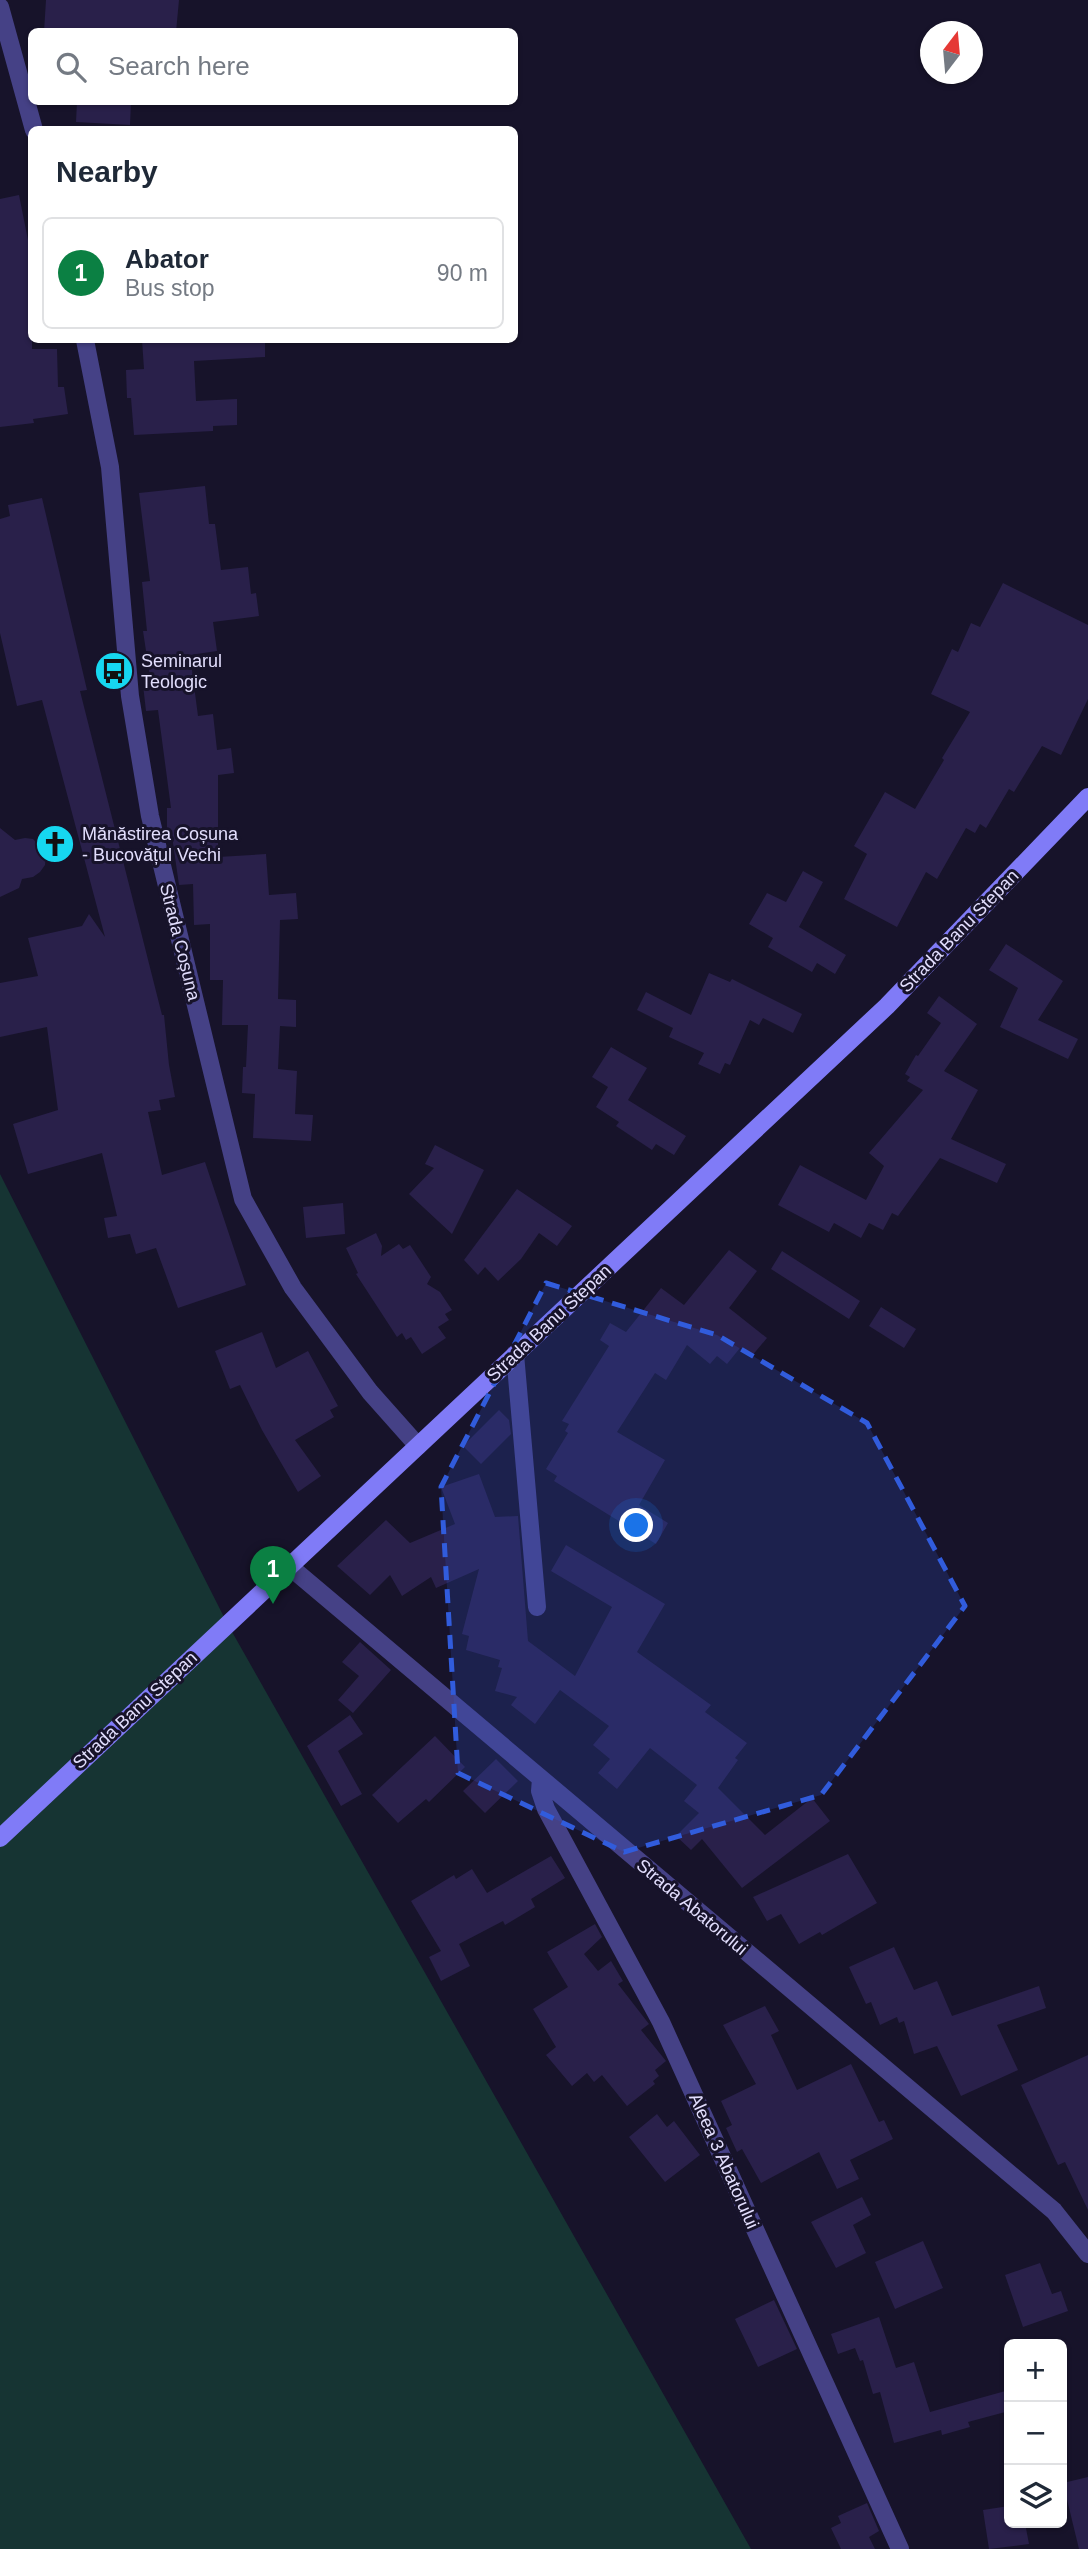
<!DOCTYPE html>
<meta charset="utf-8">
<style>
:root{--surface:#fff;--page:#f2f2f3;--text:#1f2937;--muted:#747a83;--line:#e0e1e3;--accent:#0b8043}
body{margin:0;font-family:Arial,sans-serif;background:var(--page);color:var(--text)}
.controls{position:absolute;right:21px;bottom:21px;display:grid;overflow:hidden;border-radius:10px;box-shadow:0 2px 5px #0004}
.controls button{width:63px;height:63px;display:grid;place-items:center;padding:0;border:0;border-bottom:2px solid var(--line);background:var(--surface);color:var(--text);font:35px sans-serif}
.compass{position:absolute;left:920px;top:21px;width:63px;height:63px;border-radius:50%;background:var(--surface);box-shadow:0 2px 5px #0004;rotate:16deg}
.you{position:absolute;left:637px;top:1526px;width:24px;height:24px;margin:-18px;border:5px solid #fff;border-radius:50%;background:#1a73e8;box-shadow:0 0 0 10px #1a73e833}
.badge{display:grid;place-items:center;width:46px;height:46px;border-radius:50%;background:var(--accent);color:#fff;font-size:23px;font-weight:700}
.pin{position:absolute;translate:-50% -58px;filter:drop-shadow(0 2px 4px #0008)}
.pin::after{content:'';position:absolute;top:37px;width:24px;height:21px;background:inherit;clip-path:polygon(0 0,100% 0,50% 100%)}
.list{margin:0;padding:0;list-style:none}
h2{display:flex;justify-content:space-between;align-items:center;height:91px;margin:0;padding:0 28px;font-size:30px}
h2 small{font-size:23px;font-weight:400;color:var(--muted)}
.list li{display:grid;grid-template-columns:46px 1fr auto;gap:21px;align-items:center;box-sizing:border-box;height:112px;margin:0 14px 14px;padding:0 14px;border:2px solid var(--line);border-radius:10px}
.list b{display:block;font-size:26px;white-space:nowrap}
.list p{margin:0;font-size:23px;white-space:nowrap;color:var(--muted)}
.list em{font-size:23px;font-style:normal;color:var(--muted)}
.icon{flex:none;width:38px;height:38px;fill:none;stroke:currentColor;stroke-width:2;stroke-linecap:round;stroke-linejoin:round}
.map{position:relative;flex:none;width:1088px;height:2549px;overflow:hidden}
.search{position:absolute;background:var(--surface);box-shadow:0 2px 5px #0004;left:28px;top:28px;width:490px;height:77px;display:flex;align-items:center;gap:18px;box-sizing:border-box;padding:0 24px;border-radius:10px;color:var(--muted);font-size:26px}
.panel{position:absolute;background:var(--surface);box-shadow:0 2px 5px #0004;left:28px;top:126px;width:490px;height:217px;border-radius:10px}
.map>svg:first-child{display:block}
</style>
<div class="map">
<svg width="1088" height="2549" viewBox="0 0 1088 2549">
<rect width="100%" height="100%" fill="#17132a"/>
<!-- green -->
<path fill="#163433" d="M0,1174L227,1623L751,2549H0Z"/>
<!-- building -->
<path fill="#29204a" d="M46,0H179L176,32H44Z
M77,102H131L130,125L76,122Z
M19,195L28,240L32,239V349H57L58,387H64L68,414L33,419L34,423L0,427V199Z
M142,340H265V357L194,361L196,401L237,399V425L213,426V431L134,435L131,398H127L126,370L144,369Z
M205,486L209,524H215L221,570L248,567L251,594L256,593L259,616L213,622L217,651L190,655L198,716L213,714L217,750L231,748L234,773L218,775V857L266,854L269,895L296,893L298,919L280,920L278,999L296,1000V1027L280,1026L278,1069L297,1071L295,1114L313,1115L311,1141L253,1138L255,1094L242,1093L243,1067H246L248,1025H222L223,980H210V924L194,925L193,884L179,885L172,836H167V808H171L158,710L146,711L143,685L151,684L143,631H147L142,582L150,581L139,493Z
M42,498L87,690L80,691L162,1015H164L169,1065L175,1097L159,1100L161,1110L148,1112L162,1175L205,1162L246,1285L178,1308L156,1248L136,1254L130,1234L108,1238L104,1218L117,1216L102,1153L28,1174L13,1124L58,1110L47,1027L0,1037V983L38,976L28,938L82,926L89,914L105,937L42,700L17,706L0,633V519L10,516L8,505Z
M1003,583L1088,625V699L1061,755L1042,746L1014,792L1009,789L986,828L980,824L975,833L966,828L937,879L926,872L897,927L844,899L867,854L854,846L885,792L915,809L944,760L942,758L970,712L931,694L952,649L958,652L971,623L980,627Z
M0,828L15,840L25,838L33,839L46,853L45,865L40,872L33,877L22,879L19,888L0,897Z
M803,871L823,882L799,927L846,955L835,974L817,963L812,972L768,947L773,938L749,924L767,893L786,902Z
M1006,944L1063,981L1038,1020L1078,1039L1068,1059L1000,1027L1018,988L989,970Z
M709,973L730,982L732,979L802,1014L793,1033L763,1018L759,1025L750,1020L730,1065L725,1063L720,1074L698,1064L704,1053L669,1037L673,1028L637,1010L646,992L691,1015Z
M939,996L977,1024L944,1071L978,1090L951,1139L1006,1164L997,1183L940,1158L898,1216L892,1213L883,1230L869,1223L861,1238L834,1223L829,1232L778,1205L800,1165L866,1200L884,1166L869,1153L923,1090L907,1081L910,1077L905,1074L916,1055L918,1056L941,1023L927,1013Z
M611,1047L647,1068L628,1100L686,1136L674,1155L656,1144L652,1150L616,1126L619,1122L596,1107L608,1087L592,1077Z
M435,1145L484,1170L452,1234L409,1194L434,1168L425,1164Z
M517,1189L572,1226L557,1246L539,1233L521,1259L498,1281L485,1267L478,1275L464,1260Z
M343,1203L345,1234L306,1238L303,1207Z
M376,1233L382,1246L381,1256L399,1244L403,1249L410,1245L431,1277L427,1284L440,1292L452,1310L445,1314L449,1320L438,1327L446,1338L422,1354L411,1337L406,1340L402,1333L397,1337L356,1274L358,1273L346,1248Z
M729,1250L757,1271L729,1308L767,1338L751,1357L740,1348L727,1364L717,1356L710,1364L687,1345L666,1380L655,1373L617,1432L665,1460L639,1505L668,1523L656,1544L554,1481L557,1476L546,1469L568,1433L565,1431L569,1424L562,1421L609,1346L600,1340L610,1323L626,1332L661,1288L684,1305Z
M782,1251L860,1301L849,1319L771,1269Z
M881,1307L916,1329L904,1348L869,1326Z
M262,1332L276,1368L308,1351L338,1406L330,1410L334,1417L295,1440L321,1476L298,1492L262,1430L240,1385L230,1389L215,1351Z
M499,1410L509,1420L511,1434L481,1464L463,1446Z
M479,1474L495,1517L518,1516L528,1641L575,1676L612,1607L551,1571L566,1545L665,1604L637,1652L711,1705L705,1712L747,1743L735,1758L738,1760L718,1788L765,1835L812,1798L830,1821L742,1888L702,1839L691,1850L676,1836L699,1813L684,1801L697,1785L650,1748L617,1789L598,1773L610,1759L593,1745L609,1726L560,1690L535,1724L511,1705L517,1697L495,1691L502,1668L498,1667L500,1660L466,1650L469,1636L462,1634L479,1569L436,1588L431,1577L402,1596L390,1575L370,1595L337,1566L386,1520L410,1543L455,1524L441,1487Z
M360,1642L391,1670L353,1713L338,1700L359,1676L342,1662Z
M350,1715L363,1734L338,1751L362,1794L341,1806L307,1746Z
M435,1736L465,1767L429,1802L426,1799L398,1823L372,1795Z
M496,1759L518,1781L485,1813L463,1791Z
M848,1854L877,1903L822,1935L820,1932L799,1944L781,1914L767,1921L753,1897Z
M551,1856L565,1878L531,1899L535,1907L505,1925L503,1921L459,1944L470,1966L441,1981L429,1957L441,1951L411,1901L454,1875L456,1879L472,1869L487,1893Z
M595,1924L602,1937L584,1954L598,1971L611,1961L623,1981L618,1984L649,2024L641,2030L666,2061L655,2070L659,2076L653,2081L655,2084L627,2106L602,2075L594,2082L587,2073L572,2086L546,2055L556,2047L533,2009L568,1987L547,1952Z
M894,1947L914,1990L937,1981L952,2016L1039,1986L1046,2008L997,2025L1018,2070L961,2096L937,2046L914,2054L904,2021L899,2023L897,2017L880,2025L871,2002L866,2004L849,1967Z
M765,2006L779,2031L771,2035L797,2090L851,2064L879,2122L884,2120L893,2139L850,2160L859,2179L837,2189L819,2152L761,2183L742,2149L737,2152L726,2128L732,2125L721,2101L756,2084L723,2025Z
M1088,2055V2210L1065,2162L1058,2165L1021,2085Z
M657,2114L667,2127L674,2121L700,2155L665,2182L629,2137Z
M862,2197L871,2215L853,2225L866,2253L836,2268L811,2222Z
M923,2241L943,2288L895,2309L875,2262Z
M1040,2263L1052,2294L1061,2291L1068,2311L1023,2327L1005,2275Z
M774,2300L797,2349L758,2367L735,2319Z
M879,2317L896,2368L914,2362L930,2412L1009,2390V2411L968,2422L970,2427L942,2435L941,2430L894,2443L880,2392L873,2394L863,2360L860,2361L855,2348L838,2354L831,2334Z
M1088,2477V2549H1079L1063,2483Z
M867,2503L879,2531L869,2537L875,2549H841L831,2528L841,2523L838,2516Z
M1009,2506V2523H1025L1029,2544L989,2549L983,2510Z"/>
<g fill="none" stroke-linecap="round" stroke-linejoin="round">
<!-- minor -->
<path stroke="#454186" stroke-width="18" d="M0,7L34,130
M85,340L110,467L130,696L150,816L243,1199L293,1288L370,1392L418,1446
M515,1354L537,1607
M289,1566L1054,2211L1088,2254
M541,1779L540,1791L546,1809L661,2022L900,2549"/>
<!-- secondary -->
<path stroke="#807bf7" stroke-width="18" d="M0,1838L887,1006L1088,797"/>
</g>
<!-- marked area -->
<path fill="#315cdc" fill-opacity="0.2" stroke="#315cdc" stroke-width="5" stroke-dasharray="14 9" stroke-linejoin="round" d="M546,1283L717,1335L867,1423L965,1606L821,1795L624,1852L458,1773L441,1487Z"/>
<!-- icons -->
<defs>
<g id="bus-disc" transform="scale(2.0125)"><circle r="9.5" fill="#16d7f0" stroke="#17132a"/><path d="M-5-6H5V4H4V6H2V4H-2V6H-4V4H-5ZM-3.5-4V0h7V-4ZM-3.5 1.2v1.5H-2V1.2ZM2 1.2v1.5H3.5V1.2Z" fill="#111"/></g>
<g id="church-disc" transform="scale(2.0125)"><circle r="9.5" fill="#16d7f0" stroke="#17132a"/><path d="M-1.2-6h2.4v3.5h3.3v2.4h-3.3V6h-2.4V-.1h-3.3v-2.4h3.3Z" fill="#111"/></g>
</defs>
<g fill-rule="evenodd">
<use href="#bus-disc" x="114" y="671"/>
<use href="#church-disc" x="55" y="844"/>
</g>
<g text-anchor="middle" stroke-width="6" stroke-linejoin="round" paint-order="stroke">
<!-- poi labels -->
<g font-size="18" fill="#e2defd" stroke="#17132a" text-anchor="start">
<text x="141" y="667">Seminarul<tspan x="141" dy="21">Teologic</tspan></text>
<text x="82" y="840">Mănăstirea Coșuna<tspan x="82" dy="21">- Bucovățul Vechi</tspan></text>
</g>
<!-- street labels -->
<g font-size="18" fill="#e2defd" stroke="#17132a">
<text transform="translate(959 931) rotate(-46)" y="6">Strada Banu Stepan</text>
<text transform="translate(180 942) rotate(76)" y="6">Strada Coșuna</text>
<text transform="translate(549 1323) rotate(-43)" y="6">Strada Banu Stepan</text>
<text transform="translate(135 1710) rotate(-43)" y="6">Strada Banu Stepan</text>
<text transform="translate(692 1907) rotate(40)" y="6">Strada Abatorului</text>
<text transform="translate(724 2161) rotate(66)" y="6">Aleea 3 Abatorului</text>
</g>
</g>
</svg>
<div class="controls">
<button>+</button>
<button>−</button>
<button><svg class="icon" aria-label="layers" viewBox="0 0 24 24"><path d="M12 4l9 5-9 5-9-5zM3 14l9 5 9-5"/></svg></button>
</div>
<svg class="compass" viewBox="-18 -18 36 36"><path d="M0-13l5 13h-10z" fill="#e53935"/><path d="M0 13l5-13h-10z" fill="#747a83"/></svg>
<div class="you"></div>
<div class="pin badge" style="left:273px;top:1604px">1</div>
<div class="search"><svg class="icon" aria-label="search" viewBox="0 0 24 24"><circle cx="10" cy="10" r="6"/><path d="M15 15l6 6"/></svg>Search here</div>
<section class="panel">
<h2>Nearby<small></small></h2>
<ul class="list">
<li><span class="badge">1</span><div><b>Abator</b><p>Bus stop</p></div><em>90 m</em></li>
</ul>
</section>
</div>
